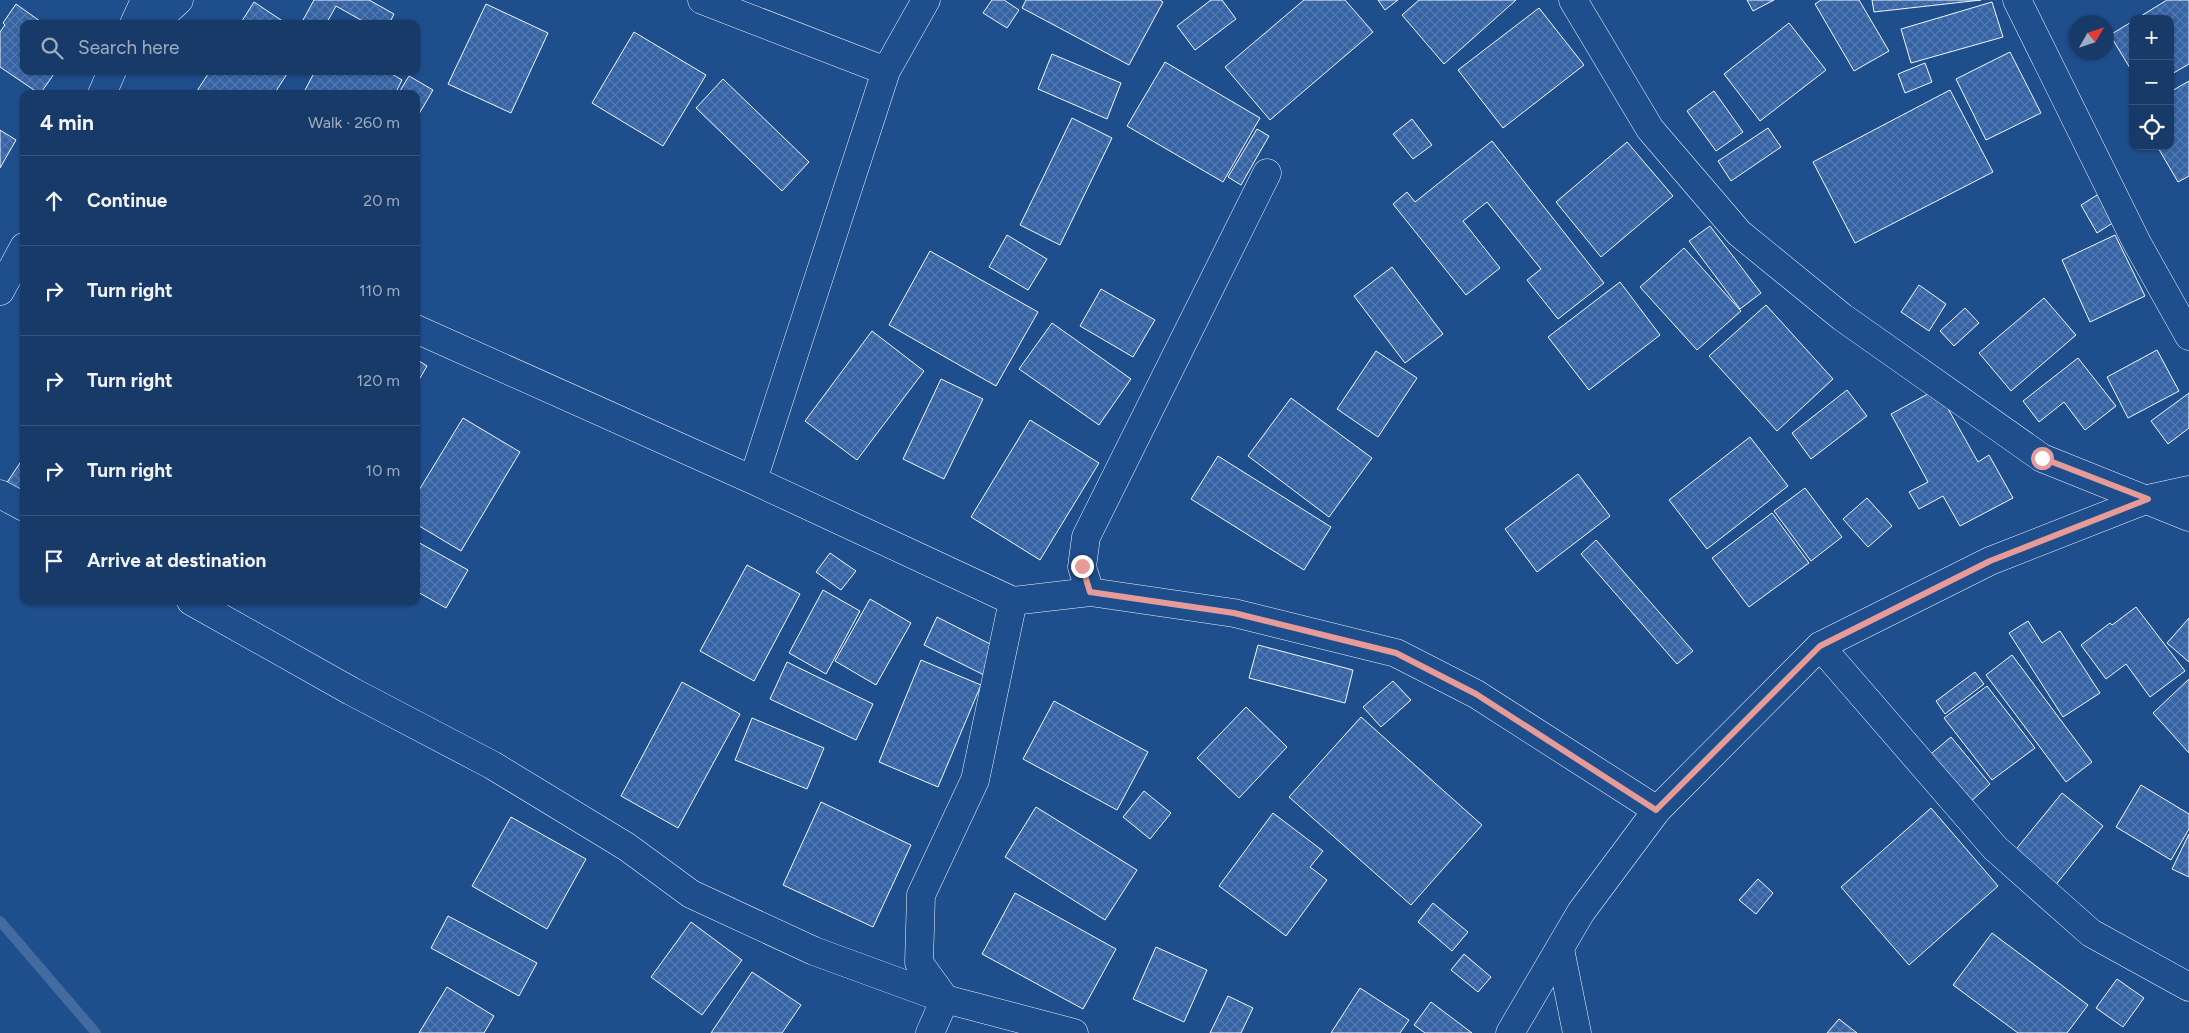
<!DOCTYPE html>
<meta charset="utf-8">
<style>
:root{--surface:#173a69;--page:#20416f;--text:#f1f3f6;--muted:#9eadc0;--line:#36547d}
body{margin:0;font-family:Figtree,sans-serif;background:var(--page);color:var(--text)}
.controls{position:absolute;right:15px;top:15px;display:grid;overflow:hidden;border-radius:10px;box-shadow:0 1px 4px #0004}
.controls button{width:45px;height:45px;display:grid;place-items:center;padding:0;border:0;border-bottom:1px solid var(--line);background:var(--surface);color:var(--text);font:25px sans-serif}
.compass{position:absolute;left:2069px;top:15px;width:45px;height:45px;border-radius:50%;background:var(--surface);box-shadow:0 1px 4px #0004;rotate:51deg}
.stop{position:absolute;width:15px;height:15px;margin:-11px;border:4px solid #e69b98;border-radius:50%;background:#fff}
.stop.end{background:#e69b98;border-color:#fff;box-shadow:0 1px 5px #0008}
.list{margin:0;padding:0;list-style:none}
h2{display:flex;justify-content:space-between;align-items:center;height:65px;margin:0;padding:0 20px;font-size:21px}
h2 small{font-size:16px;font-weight:400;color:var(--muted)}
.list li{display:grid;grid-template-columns:32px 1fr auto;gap:15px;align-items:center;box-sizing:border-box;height:90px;padding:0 20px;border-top:1px solid var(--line)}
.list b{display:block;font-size:19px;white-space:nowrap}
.list em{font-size:16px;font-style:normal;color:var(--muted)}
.icon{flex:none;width:28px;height:28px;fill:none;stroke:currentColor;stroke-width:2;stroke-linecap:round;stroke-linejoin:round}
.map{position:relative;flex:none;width:2189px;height:1033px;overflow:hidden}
.search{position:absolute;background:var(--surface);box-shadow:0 1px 4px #0004;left:20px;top:20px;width:400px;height:55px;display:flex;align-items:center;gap:12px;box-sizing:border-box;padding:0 18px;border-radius:10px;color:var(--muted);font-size:19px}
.panel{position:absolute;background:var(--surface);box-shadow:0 1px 4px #0004;left:20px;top:90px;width:400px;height:515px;border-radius:10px}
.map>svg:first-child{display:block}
</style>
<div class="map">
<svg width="2189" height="1033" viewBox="0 0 2189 1033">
<defs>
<pattern id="building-cross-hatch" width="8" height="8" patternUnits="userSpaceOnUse" patternTransform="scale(1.25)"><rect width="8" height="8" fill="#3563a3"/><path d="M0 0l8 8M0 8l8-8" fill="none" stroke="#537ab1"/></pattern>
</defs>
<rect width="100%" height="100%" fill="#1f4e8c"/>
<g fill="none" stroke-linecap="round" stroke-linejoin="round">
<!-- stream -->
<path stroke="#446ba0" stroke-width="10" d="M0,921L96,1033"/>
</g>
<!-- building -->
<path fill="url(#building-cross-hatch)" stroke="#f2f6ff" d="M314,0H369L394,14L389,24H368L336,6L326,24H310L303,20Z
M992,0H1004L1019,10L1007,28L983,13Z
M1026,0H1160L1163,2L1129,65L1022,8Z
M1211,0H1222L1236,19L1195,50L1177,26Z
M1304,0H1345L1373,32L1270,120L1225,67Z
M1378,0H1398L1385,10Z
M1419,0H1516L1444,64L1402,15Z
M1747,0H1774L1753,11Z
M1821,0H1859L1889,51L1854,71L1815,4Z
M1872,0H1981L1874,12Z
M2167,0H2189V64L2170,75V19H2136Z
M254,2L287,24H240Z
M1992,2L2003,37L1911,63L1901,29Z
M16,4L44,24H24V71H56L40,94L0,67V32L5,25L3,23Z
M486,4L548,33L511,113L448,84Z
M1539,8L1584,65L1503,128L1458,70Z
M2133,21V73L2110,35Z
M1789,23L1826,70L1760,121L1724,74Z
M634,32L706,75L663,146L592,103Z
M2010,52L2041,113L1986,140L1956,79Z
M1052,54L1121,83L1107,119L1038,89Z
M1165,62L1260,118L1223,182L1127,126Z
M1925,63L1932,82L1905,93L1898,74Z
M210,71H289L274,94H195Z
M315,71H387L402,80L395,94H303Z
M409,76L433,90L416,119V94H398Z
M723,79L809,162L782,191L696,108Z
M2189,81V176L2178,182L2157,146H2170V92Z
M1950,90L1993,172L1855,243L1813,162Z
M1714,91L1743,132L1716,151L1687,111Z
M1072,118L1112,138L1060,245L1020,225Z
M1412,119L1432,145L1413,159L1393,134Z
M1768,128L1781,147L1731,181L1718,161Z
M1257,129L1269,136L1241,185L1228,177Z
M0,130L16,140L0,168Z
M1492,141L1604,283L1558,319L1527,280L1541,269L1487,202L1463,221L1500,268L1466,295L1393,204L1407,192L1415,202Z
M1627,142L1673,196L1601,257L1556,202Z
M2102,192L2119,219L2097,233L2081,205Z
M1710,226L1761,293L1740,309L1689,241Z
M1007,235L1047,259L1028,290L989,267Z
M2115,235L2145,296L2090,322L2062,260Z
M1684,248L1741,311L1697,350L1640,287Z
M930,251L1038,312L996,386L889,325Z
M1392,267L1443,334L1405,363L1354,296Z
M1620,282L1660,335L1589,390L1548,337Z
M1919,285L1946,304L1929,331L1901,312Z
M1101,289L1155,320L1133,357L1080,326Z
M2044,298L2076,335L2011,391L1979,353Z
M1766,305L1833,379L1777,431L1709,356Z
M1965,308L1979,323L1954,346L1940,331Z
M1052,323L1131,379L1099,425L1019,369Z
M872,331L924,371L857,460L805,421Z
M2157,350L2179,391L2128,418L2107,377Z
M1376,351L1417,378L1378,437L1337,409Z
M2078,358L2116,406L2085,430L2064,402L2039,422L2023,401Z
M416,359L427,366L416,385Z
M941,379L983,399L944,479L903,459Z
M1937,389L1978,462L1989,455L2013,498L1960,526L1943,496L1919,509L1909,492L1928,482L1891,414Z
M1847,390L1867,416L1811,459L1792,433Z
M2189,393V428L2168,444L2151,421Z
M1291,398L1372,458L1329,517L1248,456Z
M463,418L520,452L461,551L416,524V495Z
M1030,420L1099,463L1040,560L971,517Z
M1750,437L1788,486L1707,549L1669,500Z
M1218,456L1331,527L1304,570L1191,499Z
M24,457V496L6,484Z
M1578,474L1610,516L1537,572L1505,529Z
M1805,488L1842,537L1811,561L1774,511Z
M1867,498L1892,526L1868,547L1843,519Z
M1772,513L1809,563L1749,607L1712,558Z
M1596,540L1693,651L1677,664L1581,554Z
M416,541L468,570L446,608L416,591Z
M830,553L856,571L841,590L816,572Z
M747,565L800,594L754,681L700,651Z
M823,590L860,611L826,674L789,653Z
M870,599L911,623L876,685L835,661Z
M2136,607L2185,671L2150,697L2126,664L2106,679L2081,645L2110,623L2112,625Z
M937,617L998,648L984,675L924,645Z
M2189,618V662L2167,643Z
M2028,621L2042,643L2060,631L2100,693L2063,717L2009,633Z
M1258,645L1353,670L1345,703L1249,678Z
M2012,655L2092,762L2066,782L1986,675Z
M921,660L981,685L938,787L879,762Z
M787,662L873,704L856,740L770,699Z
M1975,672L1984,684L1945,714L1936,701Z
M2189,679V753L2153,713Z
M1393,681L1411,700L1381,727L1363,707Z
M682,682L740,714L678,828L621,796Z
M1987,686L2035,748L1992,780L1944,718Z
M1054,701L1148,752L1117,810L1023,759Z
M1246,707L1287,747L1239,798L1197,758Z
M1361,717L1482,825L1411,905L1289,797Z
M752,718L824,748L807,789L735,760Z
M1951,737L1990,784L1967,805L1926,758Z
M2141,785L2189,814V829L2171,860L2116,827Z
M1144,791L1171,813L1150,839L1123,817Z
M2062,793L2103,826L2054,887L2013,853Z
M821,802L911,845L873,927L783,885Z
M1036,807L1137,870L1105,920L1005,857Z
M1931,808L1998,886L1909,965L1841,887Z
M1273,813L1323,851L1310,867L1327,880L1286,936L1219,886Z
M511,817L586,859L547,929L472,886Z
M2189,834V877L2172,869Z
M1758,879L1773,893L1756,914L1739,900Z
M1015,893L1116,949L1083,1009L982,954Z
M1433,903L1468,932L1452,951L1418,922Z
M448,916L537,963L519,996L431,948Z
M691,922L742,960L702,1015L651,977Z
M1992,933L2088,1005L2067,1033H2018L1953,985Z
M1156,947L1207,970L1184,1022L1133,999Z
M1464,954L1491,977L1478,992L1451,970Z
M752,972L801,1005L782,1033H711Z
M2117,979L2144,998L2123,1027L2096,1008Z
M447,987L494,1016L484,1033H419Z
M1360,988L1409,1020L1400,1033H1331Z
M1228,996L1253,1008L1241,1033H1210Z
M1431,1002L1472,1033H1425L1414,1025Z
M1839,1019L1857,1033H1827Z"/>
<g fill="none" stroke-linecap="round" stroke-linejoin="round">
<!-- minor casing -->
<g stroke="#f2f6ff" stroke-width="29">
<path id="minor" d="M702,0L886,71
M1573,0L1650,129L1739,233L1842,317L2042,458L2189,517
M2017,0L2137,243L2189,336
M134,24L145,0
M153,24L179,0
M102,94L112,71
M0,291L24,247
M416,329L753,480L1013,601L1090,592L1234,613L1396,653L1476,694L1657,810
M753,480L886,71L926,0
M0,494L24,507
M1090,592L1082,567L1086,537L1267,173
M191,601L351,691L492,765L627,847L691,894L814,951L945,999L1074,1033
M1820,646L1995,848L2091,933L2189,987
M1560,949L1577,1033
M930,1033L945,999L919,963L921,895L975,780L1013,601"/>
</g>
<!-- primary casing -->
<g stroke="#f2f6ff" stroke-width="29">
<path id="primary" d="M1510,1033L1581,912L1657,810L1820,646L1990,561L2148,499L2189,490"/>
</g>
<!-- minor -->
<use href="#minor" stroke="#1f4e8c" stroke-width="28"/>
<!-- primary -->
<use href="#primary" stroke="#1f4e8c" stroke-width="28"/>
</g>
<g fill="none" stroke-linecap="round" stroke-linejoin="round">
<!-- route -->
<path stroke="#e69b98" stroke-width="6" d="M1082,566L1090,592L1234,613L1396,653L1476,694L1656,810L1820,646L1990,561L2148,499L2042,458"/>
</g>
</svg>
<div class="controls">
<button>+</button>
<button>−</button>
<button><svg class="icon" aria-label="locate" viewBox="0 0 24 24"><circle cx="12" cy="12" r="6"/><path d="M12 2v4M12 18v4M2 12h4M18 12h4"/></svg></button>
</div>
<svg class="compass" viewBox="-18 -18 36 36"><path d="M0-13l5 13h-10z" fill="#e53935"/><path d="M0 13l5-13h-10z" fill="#9eadc0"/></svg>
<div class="stop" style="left:2042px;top:458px"></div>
<div class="stop end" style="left:1082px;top:566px"></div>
<div class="search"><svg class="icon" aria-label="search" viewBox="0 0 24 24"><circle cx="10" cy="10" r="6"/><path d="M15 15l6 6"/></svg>Search here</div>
<section class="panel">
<h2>4 min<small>Walk · 260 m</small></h2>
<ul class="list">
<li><svg class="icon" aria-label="ahead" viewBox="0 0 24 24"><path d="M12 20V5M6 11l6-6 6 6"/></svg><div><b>Continue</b></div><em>20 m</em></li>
<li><svg class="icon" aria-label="right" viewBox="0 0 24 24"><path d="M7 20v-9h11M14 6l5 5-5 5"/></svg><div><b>Turn right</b></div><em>110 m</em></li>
<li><svg class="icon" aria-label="right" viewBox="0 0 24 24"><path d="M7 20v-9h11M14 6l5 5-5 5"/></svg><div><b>Turn right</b></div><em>120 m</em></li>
<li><svg class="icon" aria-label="right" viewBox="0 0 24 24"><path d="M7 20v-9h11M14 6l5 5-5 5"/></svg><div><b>Turn right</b></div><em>10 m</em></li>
<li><svg class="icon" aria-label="arrive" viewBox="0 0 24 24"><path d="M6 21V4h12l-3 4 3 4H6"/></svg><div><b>Arrive at destination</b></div></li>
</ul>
</section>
</div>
